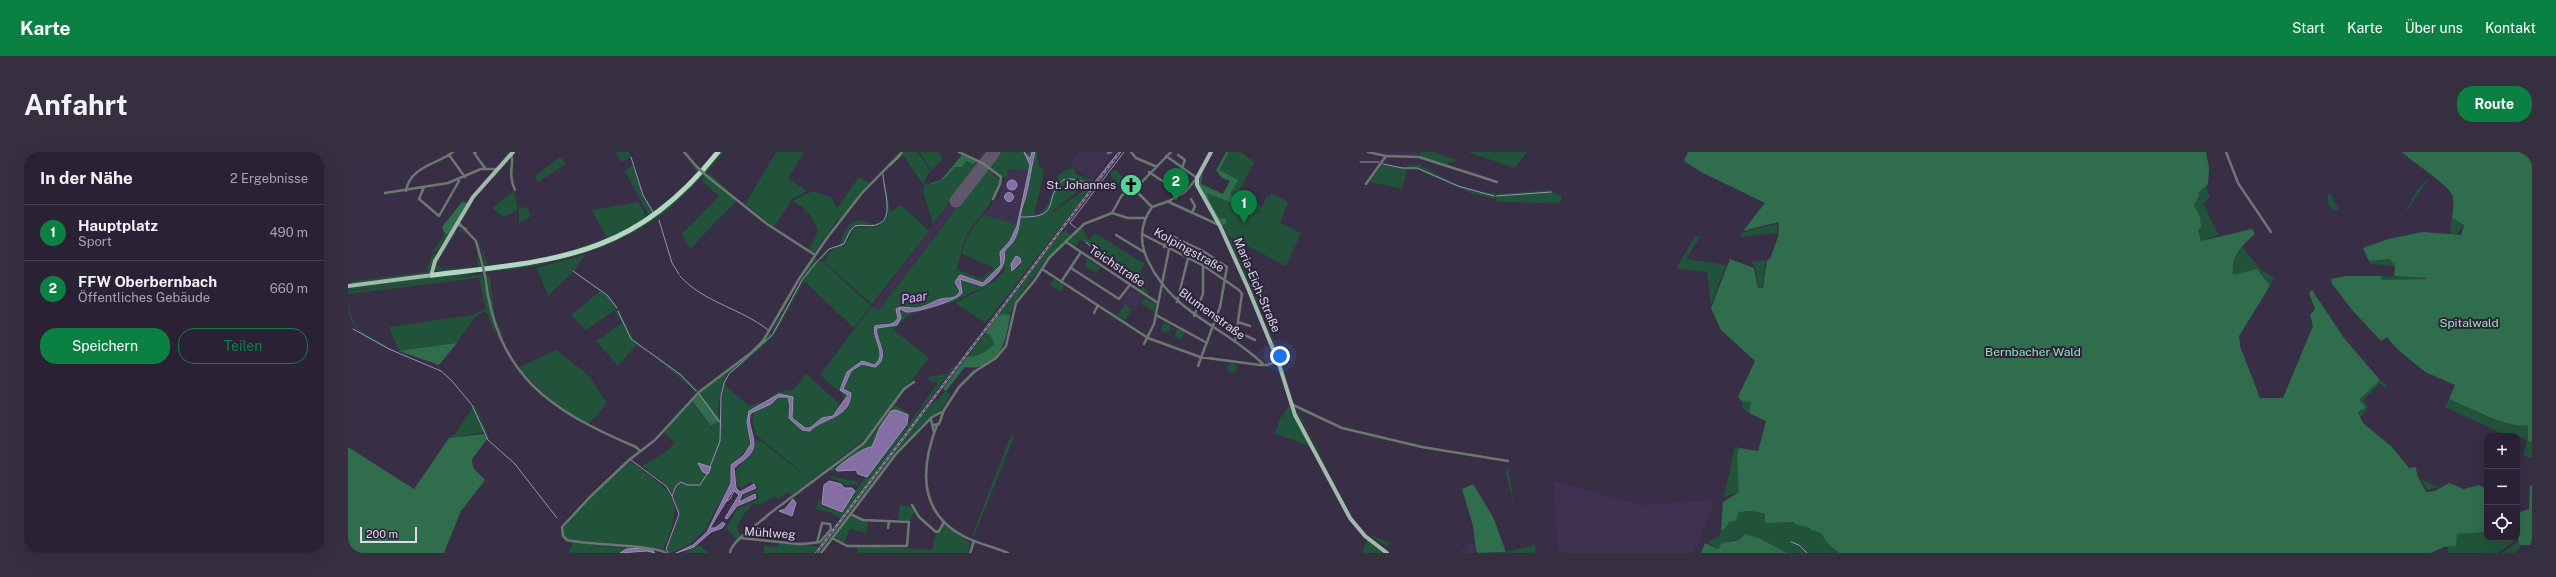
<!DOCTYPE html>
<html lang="de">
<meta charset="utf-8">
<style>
:root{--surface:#2a2234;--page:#362f40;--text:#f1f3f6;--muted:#a5a4ac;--line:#463f4f;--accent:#0b8043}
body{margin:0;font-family:"Public Sans",sans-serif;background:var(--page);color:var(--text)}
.controls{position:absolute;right:12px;bottom:12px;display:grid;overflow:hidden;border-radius:8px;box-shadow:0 4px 16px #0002}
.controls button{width:36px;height:36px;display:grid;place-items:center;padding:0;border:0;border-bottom:1px solid var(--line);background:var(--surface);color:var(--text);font:20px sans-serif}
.scale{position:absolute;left:12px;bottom:10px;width:57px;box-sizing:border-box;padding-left:4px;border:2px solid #ded8e8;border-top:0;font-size:11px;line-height:14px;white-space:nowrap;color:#ded8e8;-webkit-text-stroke:3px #2e243c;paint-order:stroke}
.you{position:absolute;left:932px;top:204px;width:14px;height:14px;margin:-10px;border:3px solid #fff;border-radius:50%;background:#1a73e8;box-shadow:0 0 0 6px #1a73e833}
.badge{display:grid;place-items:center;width:26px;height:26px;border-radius:50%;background:var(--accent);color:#fff;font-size:13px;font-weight:700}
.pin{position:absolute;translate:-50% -33px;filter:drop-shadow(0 1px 2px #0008)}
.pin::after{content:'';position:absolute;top:21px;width:14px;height:12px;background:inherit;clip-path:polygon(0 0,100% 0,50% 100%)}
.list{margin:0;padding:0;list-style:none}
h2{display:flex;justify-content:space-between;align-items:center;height:52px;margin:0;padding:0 16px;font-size:17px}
h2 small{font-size:13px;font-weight:400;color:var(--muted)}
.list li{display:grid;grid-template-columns:26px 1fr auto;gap:12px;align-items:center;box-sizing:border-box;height:56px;padding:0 16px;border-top:1px solid var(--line)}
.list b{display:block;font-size:15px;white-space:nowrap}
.list p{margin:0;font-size:13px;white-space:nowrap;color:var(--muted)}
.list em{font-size:13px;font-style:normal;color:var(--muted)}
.actions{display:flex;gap:8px;padding:12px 16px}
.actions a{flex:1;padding:9px 0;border:1px solid var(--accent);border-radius:16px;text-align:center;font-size:14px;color:var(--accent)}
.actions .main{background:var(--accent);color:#fff}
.icon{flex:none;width:22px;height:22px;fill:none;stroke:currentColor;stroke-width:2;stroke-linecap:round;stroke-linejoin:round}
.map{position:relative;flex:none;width:2184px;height:401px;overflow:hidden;border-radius:16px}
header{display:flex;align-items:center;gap:24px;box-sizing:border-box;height:56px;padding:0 20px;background:var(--accent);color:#fff}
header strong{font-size:19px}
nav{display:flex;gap:22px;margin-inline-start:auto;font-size:14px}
.intro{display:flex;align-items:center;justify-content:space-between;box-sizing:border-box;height:96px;padding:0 24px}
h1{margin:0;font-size:28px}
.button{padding:10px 18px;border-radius:16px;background:var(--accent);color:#fff;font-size:14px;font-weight:700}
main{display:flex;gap:24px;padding:0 24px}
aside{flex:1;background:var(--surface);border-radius:16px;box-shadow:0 4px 16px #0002}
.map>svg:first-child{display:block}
</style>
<header>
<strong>Karte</strong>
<nav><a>Start</a><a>Karte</a><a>Über uns</a><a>Kontakt</a></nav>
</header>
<div class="intro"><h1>Anfahrt</h1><a class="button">Route</a></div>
<main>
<aside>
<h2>In der Nähe<small>2 Ergebnisse</small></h2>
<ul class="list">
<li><span class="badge">1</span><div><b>Hauptplatz</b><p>Sport</p></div><em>490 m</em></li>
<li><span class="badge">2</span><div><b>FFW Oberbernbach</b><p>Öffentliches Gebäude</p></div><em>660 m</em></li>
</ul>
<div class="actions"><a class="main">Speichern</a><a>Teilen</a></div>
</aside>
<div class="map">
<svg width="2184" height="401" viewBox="0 0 2184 401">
<rect width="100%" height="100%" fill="#382e46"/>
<!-- built -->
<path fill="#3f3251" d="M633,0H650L530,158L525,154L631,11L628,9Z
M730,0H758L759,2L765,0L745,28L722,13Z
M1035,0H1069V3L1050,4L1038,3Z
M660,17L680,19L669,72L635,63L651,46Z
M783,137L796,145L787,159L774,149Z
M918,190L926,210L920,212L908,204Z
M1206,329L1292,353L1367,348L1345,401H1219L1210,399Z
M1120,391L1127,392L1130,401H1111Z"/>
<!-- green -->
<path fill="#21533a" d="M268,0H281L283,5L273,10Z
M372,0H376L358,21L356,19Z
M428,0H456L440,26L459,39L444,47L426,75L397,52Z
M555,0H570L582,19L575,32L555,3L535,22L542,59L536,67L539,59L534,21Z
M572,0H590L595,7L583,19Z
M650,0H689L690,11L696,19L686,64C711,57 698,19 725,16L728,19L727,22L744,28L697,65L745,33L638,171L607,151C618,145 658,127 657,115L638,135L621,141L608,149L560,163L546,178L581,206L517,287L463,328L407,282L404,266L406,259L404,257L401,259V296L381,314L382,331L357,378L341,393L322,401L319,396L331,362L325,344L330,334L328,333L323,342L317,332L294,314L316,301L327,291L316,280L343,249L363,275L371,268L351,240L401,203L422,181L426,184L385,220L380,221C374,231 366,260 373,271L374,243L376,232L401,254L418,249L429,240L445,238L458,222L493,253L496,246L494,242L472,223L524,154L530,159L639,16L652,28L642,51L618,83L608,120L610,118L634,127L646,116L614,102L619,84L635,63L669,72L680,19L660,17L659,26L653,24L640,14Z
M881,0H892L906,10L890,41L914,55L921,40L920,49L923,41L940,50L932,71L953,81L938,114L880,84L862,51L858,39L876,44L918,63L882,43L889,28L871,18Z
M1072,0H1085L1109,8L1099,12L1071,4Z
M1120,0H1179L1167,16Z
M338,4L353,20L326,45L301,64L277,19L285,13L295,43L305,59L338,33L349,20Z
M212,5L218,12L190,30L187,24Z
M618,9L624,12L631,11L585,72L575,39L576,33L595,28L607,15Z
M1070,12C1094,24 1119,42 1147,41V47L1125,42L1070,18H1059L1054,37L1022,30L1034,13L1059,16L1061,13Z
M767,17L778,28L784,26L790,31L784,37L775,38L762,23Z
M361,21L383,41L359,23Z
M354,22L356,23C342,36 330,51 314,62C262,100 200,115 137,120C146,115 183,113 197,111C253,99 317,65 354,22Z
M357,24L388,49L342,97L334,82L371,44L353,28Z
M511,25L522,31L491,68L490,67L467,100L461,98L470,79C465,65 457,55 444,49L465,39L485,46V50L489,56Z
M2082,25L2054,65L2070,37Z
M1857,34L1862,45L1855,52L1871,83L1853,89L1850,78L1852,65L1846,53L1851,44L1850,41Z
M1204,38L1207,42L1214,43L1212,51L1148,50L1149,42Z
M166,39L170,58L155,65L144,56Z
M1981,40L1991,57L1985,59L1979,50Z
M290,50L299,66C250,98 196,110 138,116L130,88L141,114L203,105L259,86L244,58Z
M553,53L581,79L524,152L476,110L483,99L497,94L506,77L532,74L542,60Z
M171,55L180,56L182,65L171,71Z
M2104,66L2116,72L2109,83L2102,82Z
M510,68L526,72L533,69V72L507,75L493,96L482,98L475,108L471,106L481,96L491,94C496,84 498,71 510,68Z
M1429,72V81L1391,85L1395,80Z
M734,76L741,88L747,81L797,112L792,119L799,131L795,134L801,141L798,143L787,136L793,130L726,83Z
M112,77L120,81L109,79L92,105L89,113L96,117L130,115L128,90L133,116L89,119L86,113L104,82Z
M718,78L723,84L700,105L667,150L662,163L649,164L710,84Z
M97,82H101L90,98L84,101Z
M726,84L732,88L727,95L721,90Z
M1347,84L1352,85L1338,107L1378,113L1363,153L1359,120L1331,117L1329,115Z
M881,87L885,89L924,184L947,251L917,168Z
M1894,94L1912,117L1926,126L1922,134L1909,117L1885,124L1883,116Z
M88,102L80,121L78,122L0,132L6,129L78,120L84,103Z
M237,103L226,119L260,143L270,156L238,178L223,163L252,139L225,120L200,144L189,116Z
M466,106L475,110L523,154L506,176L456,129L427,182L424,179Z
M739,107L752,115L748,121L737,114Z
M2042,107L2047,114L2022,112L2021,109Z
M1418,108C1416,118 1417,126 1414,136L1410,135L1408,117L1403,110Z
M131,120L104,127L0,138V135L17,132Z
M134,122L149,186L140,163L137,159L127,165L109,191L51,199L41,175L124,163L138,157L131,126L0,142V139C45,133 89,130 134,122Z
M138,122L142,125L147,167L154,180L153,184L147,173Z
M2033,124L2078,126L2051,129L2034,128Z
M706,127L716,134L713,140L702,133Z
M796,146L808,152L807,160L793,151Z
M777,152L784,157L777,169L769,164Z
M0,153L5,169L12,179L47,198C25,190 0,180 0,153Z
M270,158L285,186L300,200L288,193L270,214L248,189L274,171L267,159Z
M813.5 176a4.5 4.5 0 1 1 9 0a4.5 4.5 0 1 1-9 0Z
M830,176L837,180L833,188L826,185Z
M637,181L642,183L648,192C639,199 630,205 619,205Z
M208,198L240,223L259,251L240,273L204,249L170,216Z
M302,199L335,224L350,238L348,240C341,233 302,202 302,199Z
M611,208L493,366L481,360L468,357L471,345L474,354L494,361L500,349L503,348V344L559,272L557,270L560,266L551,260L543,259L532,275L524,295C511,299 495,309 486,320L481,318L521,287L547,253L562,262L559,271L561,272L589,232V230L582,229L580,225L598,222Z
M879.5 216a4.5 4.5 0 1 1 9 0a4.5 4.5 0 1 1-9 0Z
M2032,228L2040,234L2037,236L2032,231L2015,248L2020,255L2013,265L2010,259L2018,255L2010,248Z
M598,239L603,242L590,263L574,272L568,282L547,301L471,401H468L577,259Z
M2101,247C2120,255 2161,279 2180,273V289L2184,290V306L2175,304L2179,288L2169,284H2159L2097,255Z
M1394,249L1403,250L1401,261L1394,256Z
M125,254H127L141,285L136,280L101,286L108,281L125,255L134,272Z
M941,254L962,294L927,282L932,267Z
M951,260L953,265L987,326L952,266Z
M663,283L666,285L626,384H624Z
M408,288L414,290L463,328L445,342L438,341L430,347L427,344L412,353L406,351L396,362L389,374L392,385L388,387L378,376L389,357L410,347V341L407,340L395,347L396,343L410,337V333L403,330L394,336L389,334L388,318L405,300Z
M1387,294L1391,296L1389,305L1392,340L1376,345Z
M282,309C322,339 340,345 315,397L219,387L214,380L216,374L244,344Z
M1160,314L1167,357L1158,321Z
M484,324L509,330L510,333L502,332L499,334L482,325Z
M2073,327L2091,335L2079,338Z
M552,353L564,356L566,360L562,369L550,367Z
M1404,359L1441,371L1446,370L1448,373L1460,375L1463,378L1473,381L1480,392L1491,401H1439L1411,386L1397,382L1391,388H1383L1370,397L1359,390L1372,384L1373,378L1378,376L1391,360Z
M502,365L520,370L519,381L502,377L496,391L487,385Z
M595,372L622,391L620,401H509L510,394L584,398L588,382Z
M2139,380V386H2170L2150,401H2100V395L2108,394L2109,382Z
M1022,383L1041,390L1039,395Z
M1019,388L1036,401H1014Z
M2171,389L2174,393L2167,401H2154Z
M225,390L272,396H277L272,401H221Z
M431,390L470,395L465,401H415L416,394L430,395Z
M351,393L361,401H335Z
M1188,393L1186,401H1156L1158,400Z"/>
<!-- forest -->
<path fill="#2f6d4d" d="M878,0H881L871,18L890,28L882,43L899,53L890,52L888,56L887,52L859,41L861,49L872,67L877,66L879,71L874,73L850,32L855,18L853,32L875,42L882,29L874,26L868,18Z
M1340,0H1858L1861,16L1860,32L1850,41L1851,44L1846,53L1852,65L1853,75L1850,78L1853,89L1904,77L1907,82C1895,92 1882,106 1885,123L1909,117L1922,134L1891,184L1892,194L1912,246H1935L1965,174L1962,163L1967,157L1961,141L1964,138L1996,186L2032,228L2011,248L2018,255L2010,260L2015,271L2044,295L2061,316L2068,315L2069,323L2078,340L2087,339L2101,331L2116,337L2131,333L2139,337V352L2136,361L2139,369V380L2109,382L2108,394L2096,395L2083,401H1491L1480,392L1473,381L1463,378L1460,375L1448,373L1446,370L1417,371V362L1404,359L1391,360L1388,369L1382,370L1378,376L1373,378L1375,350L1391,340L1389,305L1391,296L1410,299L1418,269L1401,261L1403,250L1394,249L1390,245L1407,209L1373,178L1363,156L1382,107L1406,116L1410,136H1415L1419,108L1422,107L1430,85L1431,70L1395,79L1417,51L1353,20L1336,9Z
M2054,0H2184V290L2180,289V273C2161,278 2121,255 2101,247L2107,233L2077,220L2049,197L2039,185L2033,189L2005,159L1984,132L1983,127L1997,124H2033L2034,128L2077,127L2078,126L2046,124L2047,114L2042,107L2021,109L2015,96L2040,87L2075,80L2113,83L2116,73L2104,66C2105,59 2106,52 2105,45C2103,34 2064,10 2054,0Z
M614,3L628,10L625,12L618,9L614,15H607C600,24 593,32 581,32L593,28Z
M114,50L119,51L101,82H97L94,75Z
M656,162L662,163C659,189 650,220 617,215L598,239L595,237L619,205C630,205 639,199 647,192L642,183L637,181L649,164Z
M109,191L91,213L51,199Z
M351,240L372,268L363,274L344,249Z
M135,282L140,286L124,307C123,318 132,321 137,328L113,359L96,401H0V295L66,337L101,286Z
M1125,332L1145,365L1158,400L1130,401L1128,398L1125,374L1114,337Z
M2182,333L2184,334V393H2172L2169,384V361L2181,357Z
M1397,382L1411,386L1439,401H1353L1357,391L1370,397L1374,391L1391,388Z"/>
<!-- water -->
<path fill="#846ea3" stroke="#9f8eb8" d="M676,0L682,7L684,0H687C682,20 681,37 674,56C671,66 672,77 667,86C665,92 659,95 656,100C660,113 645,129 634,134L612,127L614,141C611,148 570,160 559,160C556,160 554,157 551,157L553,166L549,173L529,176C526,186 544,205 527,215L514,212L503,219L495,237L503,241C502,267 475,265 462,279L454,278L441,266L442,254L440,245H430L423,252L403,261C397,273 412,288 403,301C399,307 391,311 386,316L388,336L392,340L406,332L408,336L394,342L391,350L407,342L408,346L389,354L379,367L377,366L391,343L385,338L362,376H367L375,370L377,372L374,376L363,380L346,395L328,401L345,393L359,380L383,331V313L396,303L403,292L399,270L401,259L431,242L445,245L444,266L457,276H462L474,266L485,264L500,243L492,238L499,220L514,209L526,213C541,203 523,186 527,174C536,171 544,176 550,166L548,157C554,153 562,157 569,156C578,155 585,149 593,147C601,145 608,148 612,139L607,130L612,123L635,131L653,113L652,100L662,89L669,74L682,13Z
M659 33a5 5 0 1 1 10 0a5 5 0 1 1-10 0Z
M656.5 45a4.5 4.5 0 1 1 9 0a4.5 4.5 0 1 1-9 0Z
M668,104L672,106L673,110L664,119L663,112Z
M548,258L560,263L559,272L519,325L510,322L508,318L489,319L488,317C493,311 518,294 524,295L532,275L543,259Z
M350,311L363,315L360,322L355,320Z
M481,329L493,332L496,336H504L507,339L494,360L474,352L476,333Z
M445,347L448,351L444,364L431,359L437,357Z
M294,396L303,397L307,401L299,399L272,401L278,397Z"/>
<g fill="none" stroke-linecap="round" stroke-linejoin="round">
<!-- stream -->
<path stroke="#9f8eb8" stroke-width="1" d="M283,5L295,43L305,60
M1012,10H1031
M1035,12L1054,16H1069L1110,34L1146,44
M542,14L553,3
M746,31L769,2
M1148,44L1203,40
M673,65C715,66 694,47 715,28C727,24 736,33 744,29
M311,68L324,111L331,122
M728,76L722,71L776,0
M738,90L742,94
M225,119L259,143L269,156
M332,124C356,151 393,156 420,178
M270,159L283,187L333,223L348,239
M5,177L41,197L93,219L104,229L124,253L140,288L167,312L209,366
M351,242L373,272
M283,308L318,334L324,344
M362,315L372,289L373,244L376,231L381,222L425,182L454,128L467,112L481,97L496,92L502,79L507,74C514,72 521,75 528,73C548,68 535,36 535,22
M377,350L382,347L386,339
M1443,390L1451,393L1459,401
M321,401L318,397L331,362L324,344L328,334L333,330L339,333H352L359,322"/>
<!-- runway -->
<path stroke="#60576d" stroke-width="13" d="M608,49L646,0"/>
<!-- minor -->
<path stroke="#6b7870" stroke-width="2.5" d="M128,0L126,1L137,16
M336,0L350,16
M611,0L636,12L653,25L652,32L645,47
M783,0L788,6L807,14
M1020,0L1038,4L1071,5L1149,30
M1878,0L1890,31L1923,80
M760,1L763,0
M163,2C167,9 159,22 167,38
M101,3L117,25
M830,3L837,8L834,16
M801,20L834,42
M360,25L419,72L467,103
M1018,32L1038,4
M76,35L71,47L91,64L111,29
M786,37L804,55C792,72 791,90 800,109C826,163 876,174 915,212
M58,39C61,15 90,12 105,0
M37,41L100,31L133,17H149
M843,47L847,54L844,61
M821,50L871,73
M804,55L821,49L837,40L849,26L818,4
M764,61L780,66H796
M110,70L128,89L134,111
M109,72L118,77
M794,82L856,114L891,138L894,142L887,190
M768,83L796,100
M718,90L810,151
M816,95L822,83L855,99L879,115L872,155L850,214
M723,116L771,147L781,134
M694,117L800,186L852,205L912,213H919L930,209
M137,124C149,224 201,258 288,295L292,299
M713,130L733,100
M829,150L840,106
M746,161L750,153
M808,163L859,191
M846,164L855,142V99
M890,170L902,174
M890,180L907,188
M796,192L806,172L821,97
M943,252L994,276L1074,295L1160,309
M583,268L586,280
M585,273L591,272L596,258L611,235L626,220L648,206L658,194L668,151L687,128L701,106L736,72L764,61L774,43L788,36L823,0
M589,273C572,317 570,361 617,385C631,392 646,395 660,401
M564,353L571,365L588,380L591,379L596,370
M540,376L541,369
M393,386L451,392C458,392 465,391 472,390L483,377L482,372L474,371L469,391
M484,386L499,394H559L561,370L515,368L502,362
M318,401C309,393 238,393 219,388L215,384L214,375L243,344L281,308L307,288L351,240L404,200L415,189L451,127L479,86L514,41L554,0
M382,401C383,389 411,372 421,362L516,291L556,237L566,230
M473,401L548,302L584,265L594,260
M622,401L626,389"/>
<!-- major -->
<path stroke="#a0bbab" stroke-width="4" d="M863,0L849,26V33L872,74L900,136L930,209L947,263L1002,366L1017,384L1039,401
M83,124L87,109L125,45L165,0
M0,134L85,123"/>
<!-- highway -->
<path stroke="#b5d6c2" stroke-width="5" d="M85,123C210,108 285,106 370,0"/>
<!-- rail casing -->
<g stroke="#888094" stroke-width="2.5">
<path id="rail" d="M468,401L772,0"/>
</g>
<!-- rail -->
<use href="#rail" stroke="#2e243c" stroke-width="1" stroke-dasharray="3" stroke-linecap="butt"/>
<!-- minor-bridge -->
<path stroke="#6b7870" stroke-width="2.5" d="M350,16L360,25
M134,111L137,124"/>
</g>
<!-- icons -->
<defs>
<g id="church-disc" transform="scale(1.15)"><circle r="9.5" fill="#54d396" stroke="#2e243c"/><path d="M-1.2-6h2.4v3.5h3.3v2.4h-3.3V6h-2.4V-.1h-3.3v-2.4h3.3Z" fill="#111"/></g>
</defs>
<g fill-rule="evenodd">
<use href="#church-disc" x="783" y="33"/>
</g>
<g text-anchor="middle" stroke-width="4" stroke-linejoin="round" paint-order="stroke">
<!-- poi labels -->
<g font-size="12" fill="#ded8e8" stroke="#2e243c" text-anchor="end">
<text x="768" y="37">St. Johannes</text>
</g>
<!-- street labels -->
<g font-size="12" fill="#ded8e8" stroke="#2e243c">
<text transform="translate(841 98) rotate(29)" y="4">Kolpingstraße</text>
<text transform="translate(769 114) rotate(34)" y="4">Teichstraße</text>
<text transform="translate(909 133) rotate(67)" y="4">Maria-Eich-Straße</text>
<text transform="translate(864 162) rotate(36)" y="4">Blumenstraße</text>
<text transform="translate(422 381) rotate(4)" y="4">Mühlweg</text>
</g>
<!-- park labels -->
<g font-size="12" fill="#8de8b6" stroke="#2e243c">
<text x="2121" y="175">Spitalwald</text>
<text x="1685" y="204">Bernbacher Wald</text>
</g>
<!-- water labels -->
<g font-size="13" font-style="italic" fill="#d8bffe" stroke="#2e243c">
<text transform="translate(566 145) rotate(-9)" y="5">Paar</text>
</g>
</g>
</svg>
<div class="controls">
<button>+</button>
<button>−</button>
<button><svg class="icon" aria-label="locate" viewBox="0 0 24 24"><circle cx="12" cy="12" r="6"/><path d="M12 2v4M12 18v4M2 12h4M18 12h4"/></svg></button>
</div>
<div class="scale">200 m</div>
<div class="you"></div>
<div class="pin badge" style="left:896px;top:71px">1</div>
<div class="pin badge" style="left:828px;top:49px">2</div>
</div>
</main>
